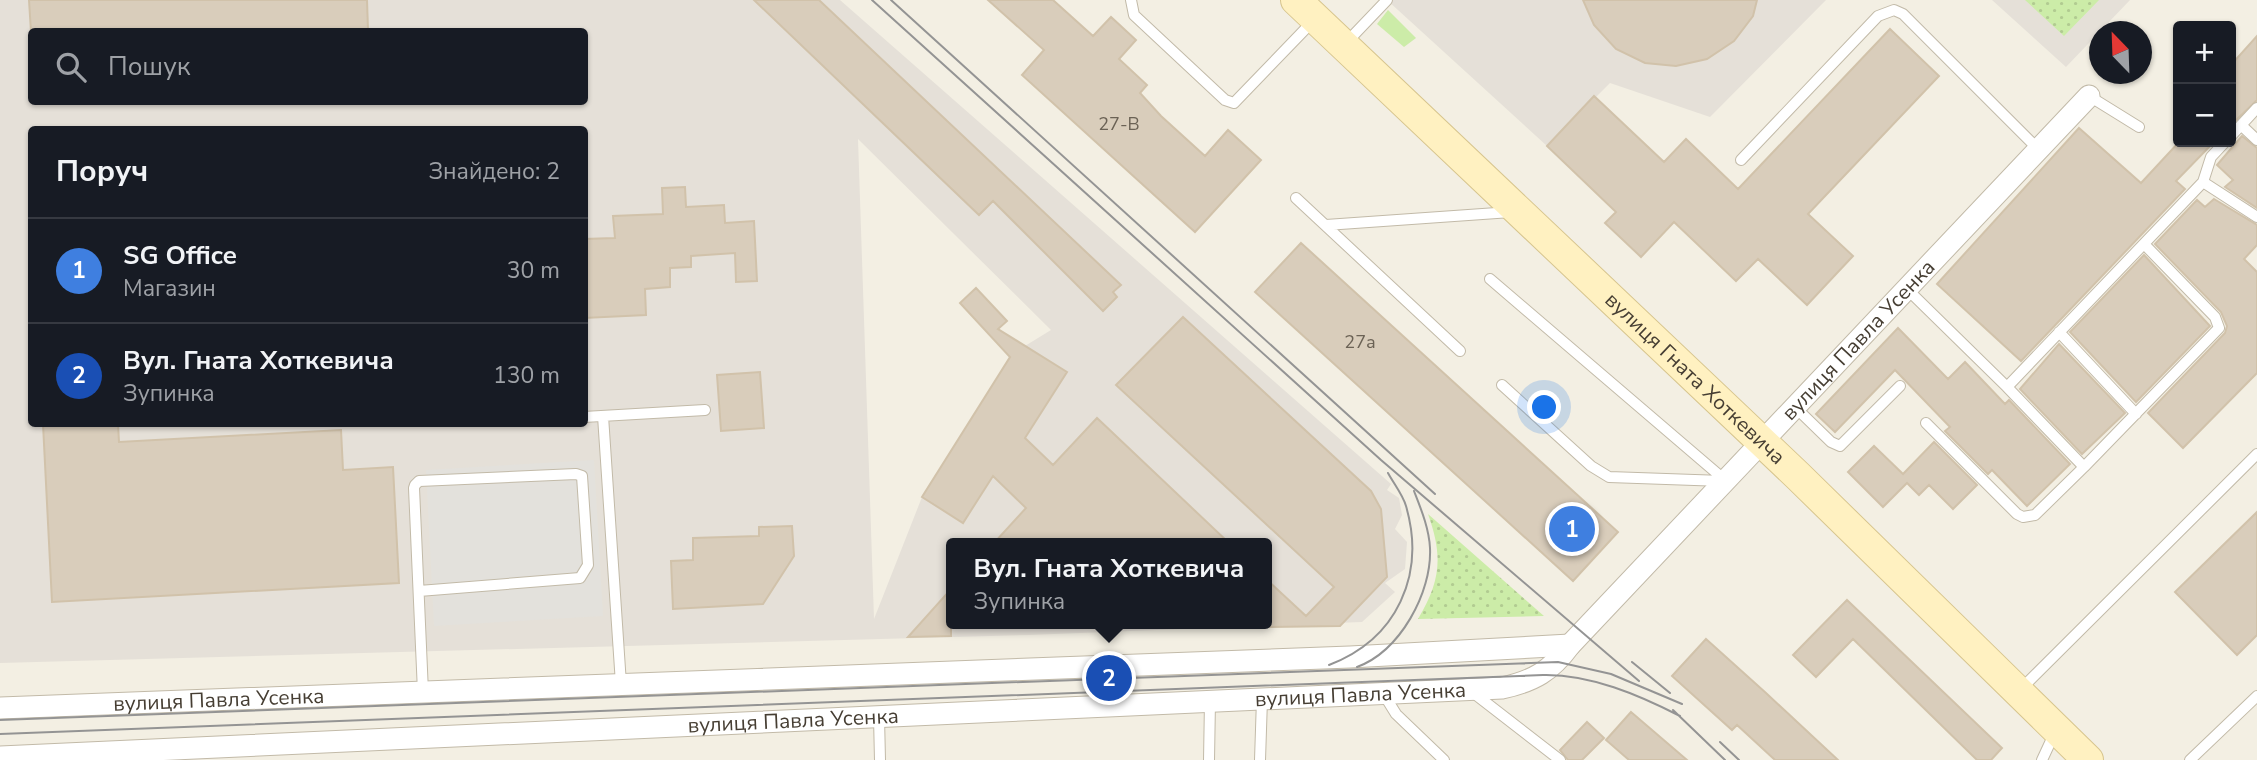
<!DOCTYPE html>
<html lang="uk">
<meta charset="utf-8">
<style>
:root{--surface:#171b24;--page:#20242c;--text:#f1f3f6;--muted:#9ea1a6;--line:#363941;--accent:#0b8043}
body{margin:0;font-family:"Nunito Sans",sans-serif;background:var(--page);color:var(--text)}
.controls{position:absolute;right:21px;top:21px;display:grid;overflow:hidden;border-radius:7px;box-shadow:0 2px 5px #0004}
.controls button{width:63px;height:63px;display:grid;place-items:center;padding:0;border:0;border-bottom:2px solid var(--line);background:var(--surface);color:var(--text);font:35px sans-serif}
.compass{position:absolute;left:2089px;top:21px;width:63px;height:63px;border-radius:50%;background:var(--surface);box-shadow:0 2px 5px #0004;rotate:337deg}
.you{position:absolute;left:1545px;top:408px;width:24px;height:24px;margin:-18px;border:5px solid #fff;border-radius:50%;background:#1a73e8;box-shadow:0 0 0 10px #1a73e833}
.badge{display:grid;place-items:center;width:46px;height:46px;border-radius:50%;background:var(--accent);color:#fff;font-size:23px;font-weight:700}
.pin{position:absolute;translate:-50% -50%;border:4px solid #fff;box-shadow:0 2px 7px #0006}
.popup{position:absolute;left:946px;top:538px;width:326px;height:91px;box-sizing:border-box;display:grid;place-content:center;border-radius:7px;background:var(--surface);filter:drop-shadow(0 2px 5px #0005);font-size:23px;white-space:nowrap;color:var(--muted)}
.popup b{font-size:26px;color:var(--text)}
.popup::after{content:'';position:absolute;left:50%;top:100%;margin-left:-14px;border:14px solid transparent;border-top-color:var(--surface)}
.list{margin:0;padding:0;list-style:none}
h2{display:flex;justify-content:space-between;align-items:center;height:91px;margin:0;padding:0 28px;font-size:30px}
h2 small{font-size:23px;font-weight:400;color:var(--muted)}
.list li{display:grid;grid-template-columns:46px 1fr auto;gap:21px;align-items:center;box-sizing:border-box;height:105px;padding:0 28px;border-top:2px solid var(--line)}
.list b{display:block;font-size:26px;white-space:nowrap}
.list p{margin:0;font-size:23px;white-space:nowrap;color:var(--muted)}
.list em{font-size:23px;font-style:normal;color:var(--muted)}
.icon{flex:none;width:38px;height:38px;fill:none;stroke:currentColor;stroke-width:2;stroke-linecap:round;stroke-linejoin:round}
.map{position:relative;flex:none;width:2257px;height:760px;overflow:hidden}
.search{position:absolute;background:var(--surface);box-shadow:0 2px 5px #0004;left:28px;top:28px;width:560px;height:77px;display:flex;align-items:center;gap:18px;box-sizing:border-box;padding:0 24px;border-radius:7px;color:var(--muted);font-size:26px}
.panel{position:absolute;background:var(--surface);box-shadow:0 2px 5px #0004;left:28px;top:126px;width:560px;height:301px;border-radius:7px}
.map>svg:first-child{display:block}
</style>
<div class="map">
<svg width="2257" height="760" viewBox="0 0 2257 760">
<defs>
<pattern id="grass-dots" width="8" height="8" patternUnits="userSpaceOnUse" patternTransform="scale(1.75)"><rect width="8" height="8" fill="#cceca8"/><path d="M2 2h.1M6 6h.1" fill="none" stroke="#b1cb91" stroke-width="1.8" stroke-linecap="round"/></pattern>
</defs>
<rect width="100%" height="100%" fill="#f3efe3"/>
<!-- industrial -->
<path fill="#e5e0d8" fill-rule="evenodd" d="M0,0H840L1391,484L1387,490L1399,498L1402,515L1395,529L1407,542L1405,569L1385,583L1395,592L1362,622L1029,635L0,663ZM32,32H584V102H32ZM32,130H584V424H32ZM858,139L1051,330L1012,354L922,497L874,619ZM951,543H1266V624H951Z
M1387,0H1826L1710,117L1610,83L1547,146Z
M1992,0H2130L2066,67Z"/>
<!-- grass -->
<path fill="url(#grass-dots)" d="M2025,0H2099L2064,36Z
M1428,514L1544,616L1418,619C1441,580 1443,556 1428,514Z"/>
<!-- green -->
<path fill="#cceca8" d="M1388,10L1416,38L1404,47L1377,24Z"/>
<!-- parking -->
<path fill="#e3e1dc" d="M594,460L603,616L434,626L426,470Z"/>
<!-- building -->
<path fill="#d9cdbb" stroke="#d1c2aa" stroke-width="2" d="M29,0H367L368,30L31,32Z
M754,0H819L1121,285L1113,292L1117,297L1103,311L993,201L979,215Z
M988,0H1053L1093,36L1111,17L1136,40L1119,59L1147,85L1140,93L1161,116L1205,156L1228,130L1261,160L1195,232L1022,75L1044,50Z
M1583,0H1757L1753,16L1734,41L1707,59L1676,66L1645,63L1616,49L1594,25Z
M1890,29L1939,76L1808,214L1853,256L1807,305L1758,259L1736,281L1674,222L1641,257L1605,223L1616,212L1547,146L1594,96L1664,162L1686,139L1738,189Z
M2257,36V100L2231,125V65Z
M2079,128L2141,183L2179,142H2214L2176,181L2185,189L2021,361L1937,284Z
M2242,136L2257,148V208L2225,187L2233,180L2217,165Z
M685,187L686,207L724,205L725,223L754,221L757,281L736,282L735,253L691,256V267L670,268V287L645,289L646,315L584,318V239L615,238L613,216L663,214L662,188Z
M2214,199L2257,225V245L2244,259L2257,272V373L2183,448L2148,413L2225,333L2227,326L2221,312L2155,244L2197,200L2205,207Z
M1301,243L1618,532L1573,581L1255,292Z
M2144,255L2210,326L2136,402L2070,332Z
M976,288L1007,321L998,329L1067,372L1025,438L1053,465L1097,418L1229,543H994L1026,508L993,476L963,523L922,497L1010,357L960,303Z
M1183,317L1371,491L1381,509L1387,577L1340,626L1266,627V579L1306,616L1334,587L1116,385Z
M1898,328L1948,379L1965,362L2005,404L2009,400L2070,464L2027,506L1992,470L1988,474L1945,431L1950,427L1895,370L1835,432L1816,414Z
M2059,344L2125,413L2082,454L2020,389Z
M760,372L764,428L721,431L717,375Z
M43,424H118L119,442L341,430L343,470L393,467L399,583L52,602Z
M1934,442L1977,485L1953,509L1929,485L1919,495L1907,483L1883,507L1848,472L1874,446L1903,474Z
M2257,512V635L2237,655L2175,592Z
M792,526L794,556L763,604L673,609L671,561L693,560V538L759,536V527Z
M951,589V636L908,637Z
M1847,600L2002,748L1991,760H1977L1853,639L1816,677L1793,655Z
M1706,639L1766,693L1838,760H1775L1737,725L1732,730L1672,676Z
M1631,712L1687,760H1629L1606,740Z
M1587,722L1604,738L1582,760H1568L1560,750Z"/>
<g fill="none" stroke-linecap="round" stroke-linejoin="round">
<!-- lane casing -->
<g stroke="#c2baa8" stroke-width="12">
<path id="lane" d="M1131,0L1134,15L1225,100L1234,103L1315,19
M1345,44L1387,0
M2089,96L2139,127
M2241,125L2257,140
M2231,136L2257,108
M1741,160L1878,16L1894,10L1903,14L2038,149
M2203,182L2211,157L2225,142
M1296,198L1460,351
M1326,225L1511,212
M1490,279L1726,481
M1907,289L2007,387L2203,182L2257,217
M2059,332L2136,414
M1502,385L1591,466L1609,477L1723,481
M1795,407L1831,442L1840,446L1900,386
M603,416L621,684
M584,417L705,410
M1926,423L2017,514L2023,517L2035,515L2084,467L2007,387
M2084,467L2219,328L2215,317L2144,244
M419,591L580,578L588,565L582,476L576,474L419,481L415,485L414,488L423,692
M2020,690L2257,454
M1471,691L1560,760
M1383,693L1396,714L1444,760
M879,717L880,760
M1209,760L1210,701
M1260,760L1262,699
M2042,760L2055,732
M2190,760L2257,696"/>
</g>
<!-- street casing -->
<g stroke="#c2baa8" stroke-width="23">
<g id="street">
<path id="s1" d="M0,708L1350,657L1570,645"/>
<path id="s2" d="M0,757L1502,688C1534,681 1551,671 1570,645L2089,96"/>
</g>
</g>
<!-- secondary casing -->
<g stroke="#d7c58e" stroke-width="32">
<g id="secondary">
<path id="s3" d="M1296,0L1798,476L2088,760"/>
</g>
</g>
<!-- lane -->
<use href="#lane" stroke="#fff" stroke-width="10"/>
<!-- street -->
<use href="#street" stroke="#fff" stroke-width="21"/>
<!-- secondary -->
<use href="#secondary" stroke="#fff1c1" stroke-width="30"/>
<!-- tram -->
<path stroke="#949494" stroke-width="2" d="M872,0L1381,460L1639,681
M891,0L1435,494
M1632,662L1670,693
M1329,665C1397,639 1426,575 1406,506C1403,495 1394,484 1388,473
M1357,667C1400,651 1432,593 1430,548C1429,528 1421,509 1414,491
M1673,710L1725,760
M0,720L1558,662L1611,674L1682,704
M0,734L1543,675C1590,674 1639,695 1680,716
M1720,742L1739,760"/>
</g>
<g text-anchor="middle" stroke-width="5" stroke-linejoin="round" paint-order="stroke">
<!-- number labels -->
<g font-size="18" fill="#6b6255">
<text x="1119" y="130">27-В</text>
<text x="1360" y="348">27а</text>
</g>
<!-- street labels -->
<g font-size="21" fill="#463e33" stroke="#fff">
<text dy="7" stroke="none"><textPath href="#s2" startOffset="2006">вулиця Павла Усенка</textPath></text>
<text dy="7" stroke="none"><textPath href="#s3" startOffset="550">вулиця Гната Хоткевича</textPath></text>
<text dy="7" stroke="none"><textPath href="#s2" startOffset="1362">вулиця Павла Усенка</textPath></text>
<text dy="7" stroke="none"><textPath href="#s1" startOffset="219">вулиця Павла Усенка</textPath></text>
<text dy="7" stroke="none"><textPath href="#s2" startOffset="794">вулиця Павла Усенка</textPath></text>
</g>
</g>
</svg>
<div class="controls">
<button>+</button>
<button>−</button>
</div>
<svg class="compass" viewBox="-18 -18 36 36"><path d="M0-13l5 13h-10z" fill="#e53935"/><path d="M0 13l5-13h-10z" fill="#9ea1a6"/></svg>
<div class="you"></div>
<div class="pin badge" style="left:1572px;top:529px;background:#3f7fe0">1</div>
<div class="pin badge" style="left:1109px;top:678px;background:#1a4fb4">2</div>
<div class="popup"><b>Вул. Гната Хоткевича</b>Зупинка</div>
<div class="search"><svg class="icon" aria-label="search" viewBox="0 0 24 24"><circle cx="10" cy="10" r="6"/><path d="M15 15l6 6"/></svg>Пошук</div>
<section class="panel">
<h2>Поруч<small>Знайдено: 2</small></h2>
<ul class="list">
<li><span class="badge" style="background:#3f7fe0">1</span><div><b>SG Office</b><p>Магазин</p></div><em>30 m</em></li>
<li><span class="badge" style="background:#1a4fb4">2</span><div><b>Вул. Гната Хоткевича</b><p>Зупинка</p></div><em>130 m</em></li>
</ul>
</section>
</div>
